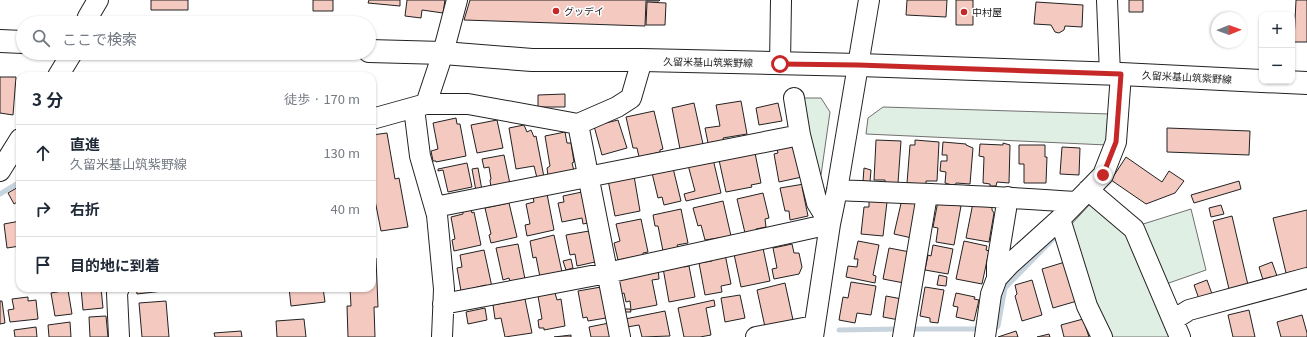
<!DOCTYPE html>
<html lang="ja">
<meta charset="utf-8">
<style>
:root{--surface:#fff;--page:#f6f6f7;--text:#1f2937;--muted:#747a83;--line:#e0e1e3}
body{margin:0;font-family:Georgia,"Noto Sans JP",serif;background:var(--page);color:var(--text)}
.controls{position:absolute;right:12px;top:12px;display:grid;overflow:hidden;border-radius:8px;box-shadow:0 1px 3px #0004}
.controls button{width:36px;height:36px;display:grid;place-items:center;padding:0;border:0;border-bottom:1px solid var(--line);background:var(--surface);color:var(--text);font:20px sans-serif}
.compass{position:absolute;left:1211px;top:12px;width:36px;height:36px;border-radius:50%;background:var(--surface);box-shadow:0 1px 3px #0004;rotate:89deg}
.stop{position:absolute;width:12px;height:12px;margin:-9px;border:3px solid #c62828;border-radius:50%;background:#fff}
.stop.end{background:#c62828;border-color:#fff;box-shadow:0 1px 4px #0008}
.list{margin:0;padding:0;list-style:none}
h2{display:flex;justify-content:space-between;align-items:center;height:52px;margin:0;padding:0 16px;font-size:17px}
h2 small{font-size:13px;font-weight:400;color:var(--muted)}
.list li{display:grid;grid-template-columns:26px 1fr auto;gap:12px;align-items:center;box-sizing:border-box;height:56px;padding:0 16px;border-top:1px solid var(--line)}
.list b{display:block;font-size:15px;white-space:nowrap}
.list p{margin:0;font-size:13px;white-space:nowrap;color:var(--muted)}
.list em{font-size:13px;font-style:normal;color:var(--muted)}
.icon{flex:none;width:22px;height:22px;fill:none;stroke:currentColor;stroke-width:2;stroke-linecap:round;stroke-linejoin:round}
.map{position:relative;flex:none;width:1307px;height:337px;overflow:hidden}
.search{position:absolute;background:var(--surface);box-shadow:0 1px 3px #0004;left:16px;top:16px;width:360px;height:44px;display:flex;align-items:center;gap:10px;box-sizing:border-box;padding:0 14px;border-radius:22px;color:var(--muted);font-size:15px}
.panel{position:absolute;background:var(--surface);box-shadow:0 1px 3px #0004;left:16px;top:72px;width:360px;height:220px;border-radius:12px}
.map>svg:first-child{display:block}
</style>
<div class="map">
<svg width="1307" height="337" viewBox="0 0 1307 337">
<rect width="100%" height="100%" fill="#fff"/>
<!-- green -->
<path fill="#e0efe3" stroke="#6f6f6f" d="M800,98H821L830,112L821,175L816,174Z
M883,107L1110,114L1107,145L866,134L868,118Z
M1091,203L1130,234L1173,337H1107L1069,227Z
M1191,209L1206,270L1166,284L1140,225Z"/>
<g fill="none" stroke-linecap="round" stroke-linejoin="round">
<!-- stream -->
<path stroke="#c7d3dd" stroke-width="5" d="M0,194L20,182
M912,329H975
M993,329L996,328L998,326L1005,288L1058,234
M839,330L898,329"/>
</g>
<!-- building -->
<path fill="#f3c9c0" stroke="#222" d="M151,0H188V10H151Z
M313,0H333V11H313Z
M369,0H400V6L368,3Z
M407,0H445L443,13L422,10L421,18L405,16Z
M470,0H660L659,1H646L645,26L464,20Z
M907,0H947L946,17L906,15Z
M956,0H973V25H956Z
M1129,0H1143V12H1129Z
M1296,0H1307V42H1294Z
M647,2L666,3L665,25H646Z
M1036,2L1083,5L1082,27L1065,26L1064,30L1059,33L1055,32L1051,25L1034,24Z
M0,77H16L13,115L0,113Z
M565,94V107H538V95Z
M741,101L747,134L723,138L724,140L708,143L705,128L720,126L716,105Z
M694,103L703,144L680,149L672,108Z
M778,103L782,121L759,125L756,108Z
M654,111L663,149L660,150V152L639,157L637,148H633L626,117Z
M456,118L457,124H460L466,156L436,162V161H433L431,151L438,149L433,123Z
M497,120L503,148L477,153L471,125Z
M618,120L627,148L602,155L594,126Z
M524,125L527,132L531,130L534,137L536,136L544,177L537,178L534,166L516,169L509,128Z
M1167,128L1250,131L1249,155L1167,152Z
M565,132L567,143H571L574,162L572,163L574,171L548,176L547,168L550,166L545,136Z
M387,133L395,179L399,178L408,227L381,231L372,185V135Z
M876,140L901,141L898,183H885V180H874Z
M915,140L939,142L937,181H926V184L907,183L910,145H915Z
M796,142L802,177L779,182L774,154L778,153L776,146Z
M943,142L966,144V145L973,148L970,184L956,183L955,186L945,183L946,172L940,171L941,161H947V155H942Z
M1003,143L1010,145L1009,183L997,182L996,186H990V184L983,183L984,157L979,156L980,144L1003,145Z
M1019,145H1045V157H1047L1046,183H1024V164H1019Z
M1062,147L1080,148L1079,175L1060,174Z
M755,153L761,183L751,185L752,187L726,192L719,160Z
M504,155L510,184L491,188L490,180L491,179L489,167L484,168L482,159Z
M1126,157L1162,182L1169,171L1184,181L1175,193L1146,204L1111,180Z
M713,159L721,193L686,201L684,194L695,191L688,165Z
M467,163L472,187L448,192L443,170L438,171V169Z
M478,168L482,190L476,191L472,169Z
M673,168L681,201L664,205L662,197L658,198L652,173Z
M864,168L871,170L870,182L863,181Z
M634,176L640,211L615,216L608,180Z
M1239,181L1241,189L1194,203L1191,195Z
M804,184V187H802L808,216L790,220L789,211H785L780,188Z
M20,186V200L14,204L8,193Z
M582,192L588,223L583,224L582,218L562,222L558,203L564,202L563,196Z
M763,193L769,218L765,219L766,227L756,229V231L745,233L737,199Z
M547,194L554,230L527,236L525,225L530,224L526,204L534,202L533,197Z
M902,199L918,202L912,238L894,234Z
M869,200L887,202L883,236L861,234L864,207H869Z
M723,201L731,236L705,240L701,225L698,226L693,208Z
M938,201L961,206L954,245L936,242L938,228L933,227Z
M509,203L517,237L491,243L489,235L491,234L485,208Z
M973,203L992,207V210L994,213L989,242L966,238Z
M1221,205L1224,214L1211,217L1209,208Z
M471,209L472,213L474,212L481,245L454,251L452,240L455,239L451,217L463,214V210Z
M681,209L688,243L677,245L678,247L663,251L658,226H655L653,215Z
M1307,210V268L1286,273L1273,218Z
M1232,216L1248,285L1229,289L1213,221Z
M641,219L648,252L643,253V255L618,260L614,243L620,241L616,224Z
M20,221V246L7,248L4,224Z
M589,231L595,262L577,266L575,254L570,255L566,235Z
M554,235L562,272L540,277L536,257L533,258L530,241Z
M858,241L879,245L873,275L876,276L875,283L846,277L848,266L857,267L858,259H854Z
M964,241L987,246L986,250L989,251L982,284L956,279Z
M518,244L525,279L510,282L509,278L503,280L496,248Z
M792,244L794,253H799L802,267L799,274L774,279L772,269L777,268L773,248Z
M933,245L953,249L948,274L925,270L928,255L931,256Z
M763,248L770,281L741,287L734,254Z
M889,248L910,252L904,283L883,279Z
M484,250L492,287L486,288V285L461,291L457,268L462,267L460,255Z
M725,254L731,284L721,286L722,292L705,295L699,263L712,261L711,257Z
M372,258H376L378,307H374L375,337H348L347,306H351L350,288H372Z
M571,259L573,268L566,270L563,261Z
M1065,262L1077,301L1053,308L1042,269Z
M1272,262L1277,276L1263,280L1259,267Z
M683,264L684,267L689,266L695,297L669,302L663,268Z
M658,268L659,279L652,280L657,305L631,310L630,301L626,302L624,293L621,294L618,280Z
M939,275L947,277L946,286L937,285Z
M1032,280L1042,315L1022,321L1015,296L1017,294L1015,285Z
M1207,280L1212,294L1199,299L1194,285Z
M851,282L876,286L871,315L857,313L855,323L839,320L843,297L848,298Z
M785,283L793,320L765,327L757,290Z
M601,287L606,318L588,321L587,317L583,318L578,291Z
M925,287L944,290L938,323L930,322V318L920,316Z
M81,288H101L103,308L83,310Z
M136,288H171L172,290L137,294Z
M289,288H323L325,302L291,306Z
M68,290L72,314L55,316L51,293Z
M555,293L557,300L561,299L565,326L544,330V328H539L538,320L542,319L538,296Z
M956,293L975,297L974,299L979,300L974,321L956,317L958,307L953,306Z
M740,295L745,318L725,322L721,298Z
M886,296L902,299L899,320L883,317Z
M28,297V301L36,300L38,319L10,322L8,310L14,309L12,299Z
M525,299L532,333L505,337L501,318L495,319L493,305Z
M714,300L715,306L706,308L711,335L700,337H684L678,308Z
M0,301H2L5,323L0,324Z
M166,301L169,337H142L139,303Z
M485,308L487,320L468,324L466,312Z
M623,309H630L631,312H623Z
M1249,310L1255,337H1233L1228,315Z
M665,311L670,336L642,337L639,325L627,327L625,319Z
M1302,315L1307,333V337H1281L1277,322Z
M106,316L108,337H90L89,317Z
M304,319L306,337H277L276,321Z
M1083,319L1089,337H1064L1061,325Z
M70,322L71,337H49L48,325Z
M609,323L612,337H591L589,327Z
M36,327L37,337H15L14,330Z
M241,331L242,337H215L214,333Z
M1016,331L1018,337H998Z
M1049,334L1050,337H1037Z
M571,335V337H554Z"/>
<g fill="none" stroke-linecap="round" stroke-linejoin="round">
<!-- minor casing -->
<g stroke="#222" stroke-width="22">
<path id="minor" d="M1107,0L1110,74
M86,23L88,17L98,0
M780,64L781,0
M58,76L72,53
M426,104L443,53L457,0
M414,108L420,156L437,215L444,289L442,337
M372,119L426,104H468L578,124L617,107L631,98L642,60
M578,124L620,337
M0,171L20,139
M837,190C917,194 997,196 1076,202
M1088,190L1134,229L1180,337
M435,207L800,135
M1060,219L1087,306L1102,337
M997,278V264L1008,197
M119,288L117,293L119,337
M443,304L607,273L830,224L817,203L800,135L794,98
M1173,320L1189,310L1307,278
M756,337L814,326
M813,337L830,224L837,190L869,0
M903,337L927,195
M985,337L991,294L997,278L1010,264L1060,219L1103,175L1116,142L1121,74"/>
</g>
<!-- major casing -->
<g stroke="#222" stroke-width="24">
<path id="major" d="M0,41L23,42
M369,51L443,53L532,60H642L859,65L1121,74L1262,81
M1262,81L1307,83"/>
</g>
<!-- minor -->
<use href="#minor" stroke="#fff" stroke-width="20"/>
<!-- major -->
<use href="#major" stroke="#fff" stroke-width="22"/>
</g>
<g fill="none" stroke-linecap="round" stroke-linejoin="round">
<!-- route -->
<path stroke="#c62828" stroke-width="5" d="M780,64L858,65L1121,74L1116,142L1103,175"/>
</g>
<!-- markers -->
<g fill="#c62828" stroke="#fff" stroke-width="1.5">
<circle cx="556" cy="11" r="4"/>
<circle cx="964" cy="12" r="4"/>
</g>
<g text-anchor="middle" stroke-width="3" stroke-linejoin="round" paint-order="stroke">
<!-- poi labels -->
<g font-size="10" fill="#222" stroke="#fff" text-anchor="start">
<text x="564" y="15">グッデイ</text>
<text x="972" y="16">中村屋</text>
</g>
<!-- street labels -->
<g font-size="10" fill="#222" stroke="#fff">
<text transform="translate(708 62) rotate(1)" y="4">久留米基山筑紫野線</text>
<text transform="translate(1187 77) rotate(3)" y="4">久留米基山筑紫野線</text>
</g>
</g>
</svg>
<div class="controls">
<button>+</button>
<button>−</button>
</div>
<svg class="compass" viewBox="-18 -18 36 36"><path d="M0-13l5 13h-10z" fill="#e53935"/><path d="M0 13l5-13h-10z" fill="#747a83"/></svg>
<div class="stop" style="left:780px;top:64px"></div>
<div class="stop end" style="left:1103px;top:175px"></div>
<div class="search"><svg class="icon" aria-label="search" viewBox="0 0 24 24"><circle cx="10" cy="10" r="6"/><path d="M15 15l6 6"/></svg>ここで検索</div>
<section class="panel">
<h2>3 分<small>徒歩 · 170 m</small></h2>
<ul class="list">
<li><svg class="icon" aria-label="ahead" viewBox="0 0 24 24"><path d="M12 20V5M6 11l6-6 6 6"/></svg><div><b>直進</b><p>久留米基山筑紫野線</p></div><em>130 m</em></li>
<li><svg class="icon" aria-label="right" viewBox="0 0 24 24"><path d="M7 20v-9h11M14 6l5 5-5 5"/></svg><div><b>右折</b></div><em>40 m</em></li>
<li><svg class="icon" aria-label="arrive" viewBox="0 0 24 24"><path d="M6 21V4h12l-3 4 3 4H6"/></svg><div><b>目的地に到着</b></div></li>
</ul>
</section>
</div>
